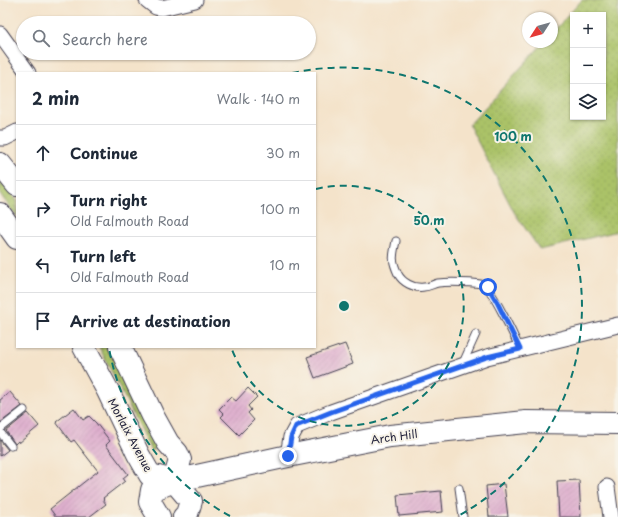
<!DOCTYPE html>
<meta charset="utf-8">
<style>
:root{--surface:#fff;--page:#f6f6f7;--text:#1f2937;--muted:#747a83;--line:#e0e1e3}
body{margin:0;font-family:"Playpen Sans",sans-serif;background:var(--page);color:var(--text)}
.controls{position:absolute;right:12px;top:12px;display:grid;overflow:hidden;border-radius:0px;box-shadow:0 1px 3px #0004}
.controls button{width:36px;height:36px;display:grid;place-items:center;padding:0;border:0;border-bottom:1px solid var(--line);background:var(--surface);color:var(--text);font:20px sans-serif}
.compass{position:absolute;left:522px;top:12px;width:36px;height:36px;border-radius:50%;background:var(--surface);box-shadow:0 1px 3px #0004;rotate:234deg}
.stop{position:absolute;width:12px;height:12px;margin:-9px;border:3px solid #2563eb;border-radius:50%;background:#fff}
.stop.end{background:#2563eb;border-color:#fff;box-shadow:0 1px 4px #0008}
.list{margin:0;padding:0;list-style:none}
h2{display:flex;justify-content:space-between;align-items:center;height:52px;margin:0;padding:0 16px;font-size:17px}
h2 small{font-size:13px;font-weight:400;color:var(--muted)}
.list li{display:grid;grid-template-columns:26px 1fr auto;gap:12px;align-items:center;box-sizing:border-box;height:56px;padding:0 16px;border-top:1px solid var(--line)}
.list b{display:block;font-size:15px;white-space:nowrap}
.list p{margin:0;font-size:13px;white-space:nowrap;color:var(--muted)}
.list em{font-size:13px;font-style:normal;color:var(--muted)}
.icon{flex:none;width:22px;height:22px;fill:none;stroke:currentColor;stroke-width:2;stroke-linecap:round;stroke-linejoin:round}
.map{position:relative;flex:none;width:618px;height:517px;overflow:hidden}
.search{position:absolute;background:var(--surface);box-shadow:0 1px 3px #0004;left:16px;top:16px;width:300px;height:44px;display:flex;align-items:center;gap:10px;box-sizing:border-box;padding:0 14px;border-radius:22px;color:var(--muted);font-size:15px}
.panel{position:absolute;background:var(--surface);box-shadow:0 1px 3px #0004;left:16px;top:72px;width:300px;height:276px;border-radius:0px}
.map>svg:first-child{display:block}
</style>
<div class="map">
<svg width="618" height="517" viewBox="0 0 618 517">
<defs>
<pattern id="grass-dots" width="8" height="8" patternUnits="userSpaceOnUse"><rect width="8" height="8" fill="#aac267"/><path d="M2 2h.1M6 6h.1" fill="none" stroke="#92a65a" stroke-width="1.8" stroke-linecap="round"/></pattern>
<pattern id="building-hatch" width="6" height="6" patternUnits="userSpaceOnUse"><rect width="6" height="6" fill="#deaecd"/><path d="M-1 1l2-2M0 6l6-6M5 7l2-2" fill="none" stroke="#be95b1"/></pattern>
</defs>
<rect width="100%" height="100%" fill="#f7f3e8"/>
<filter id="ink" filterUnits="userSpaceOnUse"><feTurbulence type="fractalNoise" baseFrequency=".025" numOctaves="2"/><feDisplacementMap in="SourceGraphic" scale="8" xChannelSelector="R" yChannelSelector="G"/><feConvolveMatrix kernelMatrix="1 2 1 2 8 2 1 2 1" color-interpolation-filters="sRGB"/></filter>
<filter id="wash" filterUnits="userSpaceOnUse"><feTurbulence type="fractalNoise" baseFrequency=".012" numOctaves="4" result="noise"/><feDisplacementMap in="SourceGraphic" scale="16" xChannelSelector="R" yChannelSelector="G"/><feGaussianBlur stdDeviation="0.9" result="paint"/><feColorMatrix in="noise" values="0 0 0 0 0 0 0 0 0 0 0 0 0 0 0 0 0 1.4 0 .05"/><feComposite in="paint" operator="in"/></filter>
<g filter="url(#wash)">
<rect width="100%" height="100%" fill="#f4e3ca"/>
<!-- grass -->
<path fill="url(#grass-dots)" stroke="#667251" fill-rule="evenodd" d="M582,0H618V231L540,250L514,212L469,125L544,42H552V33ZM573,15H603V117H573Z
M0,179L17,201V217L0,194Z
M99,347H110L160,446L151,451L125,398Z"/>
<g id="blocks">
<!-- building -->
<path fill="url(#building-hatch)" d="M345,344L353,364L315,378L307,357Z
M248,388L257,397L248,406L251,410L248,413L254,420L239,435L221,417L224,414L219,409L231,397L236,401Z
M10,392L22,406L0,423V400Z
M74,408L83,420L89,416L96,423L110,441L106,445L128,474L123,478L125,481L103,498L104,499L103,500L106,504L89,517H56L50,509L98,471L74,440L71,442L56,422Z
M28,413L39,426L19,443L18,441L15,444L6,431Z
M0,440L8,450L0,456Z
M579,480L581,517H559L557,481Z
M504,484L508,517H489L486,486Z
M441,491L443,512L399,516L397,495Z"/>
</g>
</g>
<g filter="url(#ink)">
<use href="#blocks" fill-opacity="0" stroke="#423f50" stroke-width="1"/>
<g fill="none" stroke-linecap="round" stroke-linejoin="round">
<!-- lane casing -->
<g stroke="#423f50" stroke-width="9">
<path id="lane" d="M396,241C393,256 391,259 398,274C402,282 414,289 424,287C429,287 433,284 438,283C446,282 478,282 484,285C492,289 515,338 520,349
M462,365L476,334
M0,429L24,410
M0,432L11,446
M459,488L463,517"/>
</g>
<!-- street casing -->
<g stroke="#423f50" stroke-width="17">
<path id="street" d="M147,0L156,7L162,8L195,0
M0,34L28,73
M0,138H5L17,132
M288,456L291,437L297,426L331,412L487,357L618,325
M607,487L611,517"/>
</g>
<!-- highway casing -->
<g stroke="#423f50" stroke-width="24">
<path id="highway" d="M0,164L17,185
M0,214L17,238
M84,347L108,391L138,454L150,475L174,481
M120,347L153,416L168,443L177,453L180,460L174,481
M174,481L191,501L186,517H184
M159,517L150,502L152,490L174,481L288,456L390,436L526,422L618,423"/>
</g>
<!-- lane -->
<use href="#lane" stroke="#fff" stroke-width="7"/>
<!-- street -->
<use href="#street" stroke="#fff" stroke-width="15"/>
<!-- highway -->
<use href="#highway" stroke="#fff" stroke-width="22"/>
</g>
</g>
<g fill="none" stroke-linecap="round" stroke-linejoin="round" filter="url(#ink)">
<!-- route -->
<path stroke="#2563eb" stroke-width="5" d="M288,456L291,437L296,426L331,412L487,357L520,349L497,302L488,287"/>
</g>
<!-- distance rings -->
<g fill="none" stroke="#0f766e" stroke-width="2" stroke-dasharray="7 5">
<path d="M316 189A120 120 0 1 1 231 347"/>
<path d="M230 516A239 239 0 0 1 109 348M292 73A239 239 0 0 1 458 516"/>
</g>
<g text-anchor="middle" stroke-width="4" stroke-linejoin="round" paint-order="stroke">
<!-- street labels -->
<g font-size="11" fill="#22223b" stroke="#f7f3e8">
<text transform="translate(130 435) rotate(62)" y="4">Morlaix Avenue</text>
<text transform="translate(394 437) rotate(-8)" y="4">Arch Hill</text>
</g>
</g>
<circle cx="344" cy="306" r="6" fill="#0f766e" stroke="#f7f3e8" stroke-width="2"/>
<g font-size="12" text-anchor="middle" font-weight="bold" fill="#0f766e" stroke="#f7f3e8" stroke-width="4" stroke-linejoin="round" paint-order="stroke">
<text x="513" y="141">100 m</text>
<text x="429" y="225">50 m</text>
</g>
</svg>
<div class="controls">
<button>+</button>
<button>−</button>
<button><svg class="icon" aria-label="layers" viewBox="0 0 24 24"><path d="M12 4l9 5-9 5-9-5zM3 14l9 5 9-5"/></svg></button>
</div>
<svg class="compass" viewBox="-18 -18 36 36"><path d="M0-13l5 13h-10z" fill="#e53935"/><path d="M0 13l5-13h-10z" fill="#747a83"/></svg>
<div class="stop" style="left:488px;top:287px"></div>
<div class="stop end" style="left:288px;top:456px"></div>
<div class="search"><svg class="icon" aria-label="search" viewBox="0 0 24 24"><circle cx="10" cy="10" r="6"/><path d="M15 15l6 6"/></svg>Search here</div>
<section class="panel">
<h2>2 min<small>Walk · 140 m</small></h2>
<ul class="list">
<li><svg class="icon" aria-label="ahead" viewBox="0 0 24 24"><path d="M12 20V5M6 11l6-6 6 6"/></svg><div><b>Continue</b></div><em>30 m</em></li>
<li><svg class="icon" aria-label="right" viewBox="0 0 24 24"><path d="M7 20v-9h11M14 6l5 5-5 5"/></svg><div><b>Turn right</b><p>Old Falmouth Road</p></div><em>100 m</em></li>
<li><svg class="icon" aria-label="left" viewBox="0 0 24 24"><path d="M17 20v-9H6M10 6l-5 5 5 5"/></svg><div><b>Turn left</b><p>Old Falmouth Road</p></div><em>10 m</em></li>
<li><svg class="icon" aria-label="arrive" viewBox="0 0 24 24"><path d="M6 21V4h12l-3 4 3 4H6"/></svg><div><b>Arrive at destination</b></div></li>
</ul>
</section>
</div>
